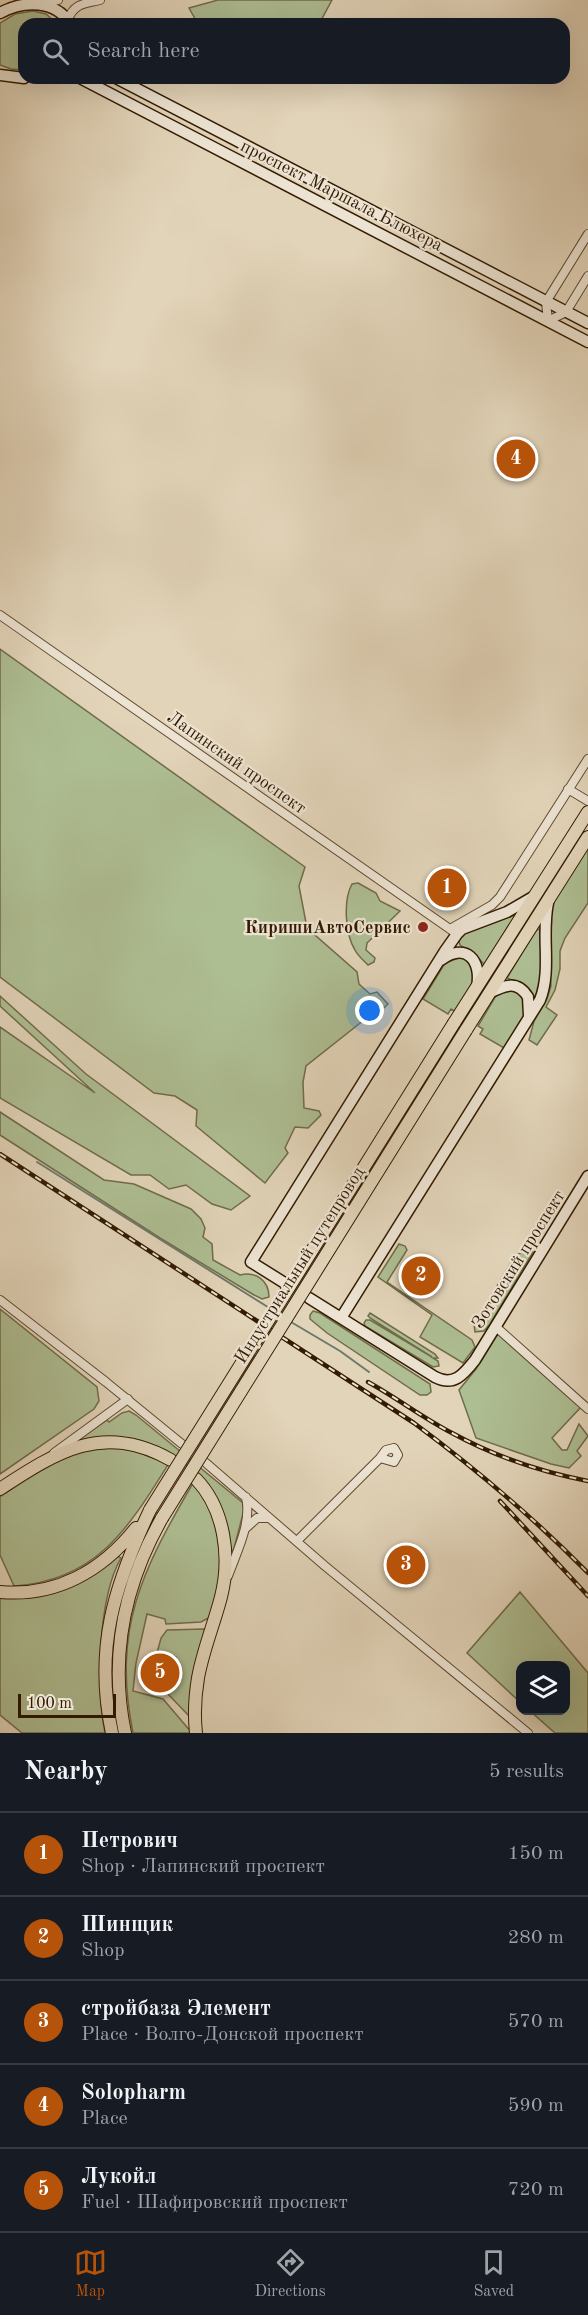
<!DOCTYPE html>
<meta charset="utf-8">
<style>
:root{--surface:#171b24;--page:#242831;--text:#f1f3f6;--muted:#9ea1a6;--line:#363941;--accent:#b45309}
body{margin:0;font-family:"Old Standard TT",serif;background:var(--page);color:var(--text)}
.controls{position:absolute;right:18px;bottom:18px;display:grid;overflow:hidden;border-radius:12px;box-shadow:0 6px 24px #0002}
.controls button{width:54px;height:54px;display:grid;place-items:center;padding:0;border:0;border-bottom:2px solid var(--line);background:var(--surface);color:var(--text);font:30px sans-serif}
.scale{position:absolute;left:18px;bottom:15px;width:98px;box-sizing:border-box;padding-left:6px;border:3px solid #331b00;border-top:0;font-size:16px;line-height:21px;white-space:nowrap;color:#331b00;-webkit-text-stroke:4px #ece3d2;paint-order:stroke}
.you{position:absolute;left:370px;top:1011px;width:21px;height:21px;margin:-15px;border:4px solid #fff;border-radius:50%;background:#1a73e8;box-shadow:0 0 0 9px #1a73e833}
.badge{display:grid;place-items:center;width:39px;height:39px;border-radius:50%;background:var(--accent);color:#fff;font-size:20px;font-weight:700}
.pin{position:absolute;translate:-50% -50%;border:3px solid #fff;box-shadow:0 2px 6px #0006}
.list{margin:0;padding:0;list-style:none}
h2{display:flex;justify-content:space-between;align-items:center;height:78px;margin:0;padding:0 24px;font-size:26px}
h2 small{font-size:20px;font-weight:400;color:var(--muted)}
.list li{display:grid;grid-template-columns:39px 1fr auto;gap:18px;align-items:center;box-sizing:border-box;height:84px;padding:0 24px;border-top:2px solid var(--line)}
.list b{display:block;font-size:22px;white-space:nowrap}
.list p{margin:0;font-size:20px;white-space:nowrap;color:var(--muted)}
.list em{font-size:20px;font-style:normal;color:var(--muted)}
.icon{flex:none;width:33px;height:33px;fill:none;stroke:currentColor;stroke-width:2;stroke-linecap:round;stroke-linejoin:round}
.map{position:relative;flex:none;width:588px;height:1733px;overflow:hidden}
.search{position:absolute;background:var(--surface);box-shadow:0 6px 24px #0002;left:18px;right:18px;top:18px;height:66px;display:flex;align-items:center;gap:15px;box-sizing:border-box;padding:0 21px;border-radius:18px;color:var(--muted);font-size:22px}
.sheet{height:498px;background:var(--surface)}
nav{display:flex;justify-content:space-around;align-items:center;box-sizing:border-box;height:84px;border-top:2px solid var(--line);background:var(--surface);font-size:16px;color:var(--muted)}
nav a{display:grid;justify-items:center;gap:3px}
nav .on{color:var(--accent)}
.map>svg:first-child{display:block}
</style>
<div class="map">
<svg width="588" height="1733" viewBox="0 0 588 1733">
<rect width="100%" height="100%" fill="#e2d4b9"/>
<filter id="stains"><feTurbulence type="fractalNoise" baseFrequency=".00333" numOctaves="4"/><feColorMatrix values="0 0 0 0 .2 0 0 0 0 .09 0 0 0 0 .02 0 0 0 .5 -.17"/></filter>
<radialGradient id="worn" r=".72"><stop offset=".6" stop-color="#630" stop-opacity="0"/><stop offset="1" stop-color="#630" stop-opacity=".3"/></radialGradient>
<!-- green -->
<path fill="#aebe93" stroke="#706c4a" stroke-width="1.5" d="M218,0H332L319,24H198L189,8Z
M33,11L46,14L57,24H24V70L11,69L0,65V23L15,14Z
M0,649L305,867L299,886L307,928L357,972L359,984L370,994L377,992L388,1004L369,1022L364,1020L306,1066L303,1082L304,1108L319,1111L321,1115L308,1128L295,1127L285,1148L288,1153L265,1183L196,1126L197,1110L175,1096L154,1093L0,977Z
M588,847V903L565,938L560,951V969L555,990L546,1007L557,1015L537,1045L529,1040L534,1021L547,999L551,986L547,922L549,909Z
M358,883L376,893L380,901L400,911L367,943L366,950L375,958L374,962L368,965C363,960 358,956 355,950C345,934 343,900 352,884Z
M512,914L514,917L485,965L475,955L460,945L459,941L463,934Z
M540,929L544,979L534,999L525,986L507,978L536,930Z
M461,957L468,961L475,978L456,1012L451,1009L448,1014L423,999L445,963Z
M508,989L524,995L526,1013L504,1048L480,1034L483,1029L478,1026L497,994Z
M0,996L86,1074L250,1196L231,1210L212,1204L186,1185L169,1189L150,1175H131L0,1098V1027L95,1093L0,1006Z
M0,1112L104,1180L134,1184L191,1209L201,1219L205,1228L203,1237L212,1244L213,1260L240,1275C255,1271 269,1280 269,1297L262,1299L254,1295L160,1238L0,1135Z
M399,1244L405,1246L407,1250L387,1282L472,1340L475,1347L463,1363L420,1337L432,1315L378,1277Z
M527,1249L533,1252L490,1324L484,1331L475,1332L474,1325L515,1256Z
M0,1309L97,1387L99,1401L94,1409L0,1474Z
M313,1311L320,1313L430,1384L431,1392L427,1395H420L327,1333L310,1319V1315Z
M370,1313L435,1354L438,1358H433L438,1361L439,1366L433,1367L365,1326L364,1323L366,1320H370L432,1357L370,1318L368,1316Z
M501,1334L581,1407L552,1438L562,1450H567L579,1424L588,1436L577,1451L581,1456L569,1468L551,1464L476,1438L459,1390L476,1369L496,1336Z
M129,1411L136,1415L243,1503L244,1510L233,1552L189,1467C170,1453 147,1438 122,1438C109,1438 92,1443 80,1439L107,1420L109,1422L122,1413Z
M90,1448H127L169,1463C129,1527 97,1581 14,1586L0,1555V1497L44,1466Z
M193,1483C228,1529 223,1562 212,1616L201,1622L166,1624L165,1619L147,1614L136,1663L133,1691L163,1699L192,1733H133C112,1628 142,1571 193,1483Z
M117,1556L121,1558C98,1598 96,1688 105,1733H22L0,1715V1596C48,1592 81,1591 117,1556Z
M520,1592L588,1673V1733H555L530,1711L566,1710V1666H520V1702L467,1653Z
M204,1629L207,1630L189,1716L168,1694L176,1657L157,1653L161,1638L167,1630Z"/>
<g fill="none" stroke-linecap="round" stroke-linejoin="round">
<!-- stream -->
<path stroke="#6e7969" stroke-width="2" d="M37,1162L271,1309
M291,1322L340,1351L369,1372"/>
<!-- street casing -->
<g stroke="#5f492e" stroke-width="10">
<path id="street" d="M46,3L58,0
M68,19C75,3 84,4 100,0
M588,234L546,302L548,321L566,312L588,276
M0,615L457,934
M568,789L588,801
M450,929L492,905L500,897L588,759
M0,1300L106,1382L182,1444
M496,1327L588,1409
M54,1453L128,1399
M206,1463L325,1566L528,1733
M246,1528L257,1518H269
M297,1541L380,1458L386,1450L394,1448L398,1455L394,1462L380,1458
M228,1576C237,1551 252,1523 246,1497"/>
</g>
<!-- secondary casing -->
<g stroke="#331b00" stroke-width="13">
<path id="secondary" d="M0,13C24,0 56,0 70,24
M0,75L24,78
M80,78L588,342
M116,78L588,323
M441,960C466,942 482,960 477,987
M489,993C505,985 517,980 528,997L529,1016
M283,1282L251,1262L445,951L457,934L462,929L507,912L533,897
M309,1298L435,1377C454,1387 464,1374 475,1360L588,1176
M341,1318L540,1000C552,969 541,936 548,903"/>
</g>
<!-- primary casing -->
<g stroke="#331b00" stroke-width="14">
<path id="primary" d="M454,1023L588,812
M466,1030L588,837
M196,1479C225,1509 231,1558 221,1597C214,1624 203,1650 198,1678C195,1696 194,1715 196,1733
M0,1489C58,1451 103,1422 171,1460
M0,1592C56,1597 102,1571 136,1528
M112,1733C94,1649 114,1586 150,1510
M125,1733C109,1656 124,1585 162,1518"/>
</g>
<!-- street -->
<use href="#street" stroke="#ece3d2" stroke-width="8"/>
<!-- secondary -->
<use href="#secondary" stroke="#ece3d2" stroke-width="10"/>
<!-- primary -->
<use href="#primary" stroke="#e2d4b9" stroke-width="12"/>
<!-- rail casing -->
<g stroke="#331b00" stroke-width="4.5">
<path id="rail" d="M0,1154L414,1423C476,1469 534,1518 588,1573
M368,1382C397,1398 423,1418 452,1433C494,1456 541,1472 588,1481
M500,1501L588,1596"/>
</g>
<!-- rail -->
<use href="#rail" stroke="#ece3d2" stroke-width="2" stroke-dasharray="7" stroke-linecap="butt"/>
<!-- primary-bridge casing -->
<g stroke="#331b00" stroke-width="14" stroke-linecap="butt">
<path id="primary-bridge" d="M150,1510L454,1023
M162,1518L466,1030"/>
</g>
<!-- primary-bridge -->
<use href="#primary-bridge" stroke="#e2d4b9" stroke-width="12"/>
</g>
<!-- markers -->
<circle fill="#8f2418" stroke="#ece3d2" stroke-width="2" cx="423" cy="927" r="6"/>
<g text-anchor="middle" stroke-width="4.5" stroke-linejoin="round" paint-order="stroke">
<!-- street labels -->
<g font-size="18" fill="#331b00" stroke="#ece3d2">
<text transform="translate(342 195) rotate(27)" y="6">проспект Маршала Блюхера</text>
<text transform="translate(237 762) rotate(35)" y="6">Лапинский проспект</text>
<text transform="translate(518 1259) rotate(-58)" y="6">Зотовский проспект</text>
<text transform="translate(299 1265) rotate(-58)" y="6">Индустриальный путепровод</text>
</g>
<!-- poi labels -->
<g font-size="18" font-weight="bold" fill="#331b00" stroke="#ece3d2" text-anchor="end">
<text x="411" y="933">КиришиАвтоСервис</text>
</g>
</g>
<rect width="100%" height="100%" filter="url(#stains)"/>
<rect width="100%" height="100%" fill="url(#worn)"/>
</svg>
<div class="controls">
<button><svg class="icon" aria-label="layers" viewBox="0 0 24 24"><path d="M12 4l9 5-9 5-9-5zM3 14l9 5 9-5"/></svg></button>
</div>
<div class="scale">100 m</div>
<div class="you"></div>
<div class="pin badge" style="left:447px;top:888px">1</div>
<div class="pin badge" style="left:421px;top:1276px">2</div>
<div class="pin badge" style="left:406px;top:1565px">3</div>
<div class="pin badge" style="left:516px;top:459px">4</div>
<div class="pin badge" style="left:160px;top:1673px">5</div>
<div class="search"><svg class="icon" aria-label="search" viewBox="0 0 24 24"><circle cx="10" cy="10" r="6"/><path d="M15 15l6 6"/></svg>Search here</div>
</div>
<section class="sheet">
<h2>Nearby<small>5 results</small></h2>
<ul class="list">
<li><span class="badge">1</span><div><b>Петрович</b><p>Shop · Лапинский проспект</p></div><em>150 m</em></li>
<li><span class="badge">2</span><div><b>Шинщик</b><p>Shop</p></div><em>280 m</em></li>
<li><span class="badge">3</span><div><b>стройбаза Элемент</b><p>Place · Волго-Донской проспект</p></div><em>570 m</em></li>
<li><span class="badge">4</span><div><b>Solopharm</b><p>Place</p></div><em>590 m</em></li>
<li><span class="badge">5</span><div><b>Лукойл</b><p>Fuel · Шафировский проспект</p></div><em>720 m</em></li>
</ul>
</section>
<nav>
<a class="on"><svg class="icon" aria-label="map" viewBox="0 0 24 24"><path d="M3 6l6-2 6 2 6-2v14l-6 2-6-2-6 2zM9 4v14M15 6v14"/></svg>Map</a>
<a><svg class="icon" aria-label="directions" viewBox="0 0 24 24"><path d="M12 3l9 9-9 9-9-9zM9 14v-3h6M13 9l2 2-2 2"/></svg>Directions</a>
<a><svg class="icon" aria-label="saved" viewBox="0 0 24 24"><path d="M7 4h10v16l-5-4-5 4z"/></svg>Saved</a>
</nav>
